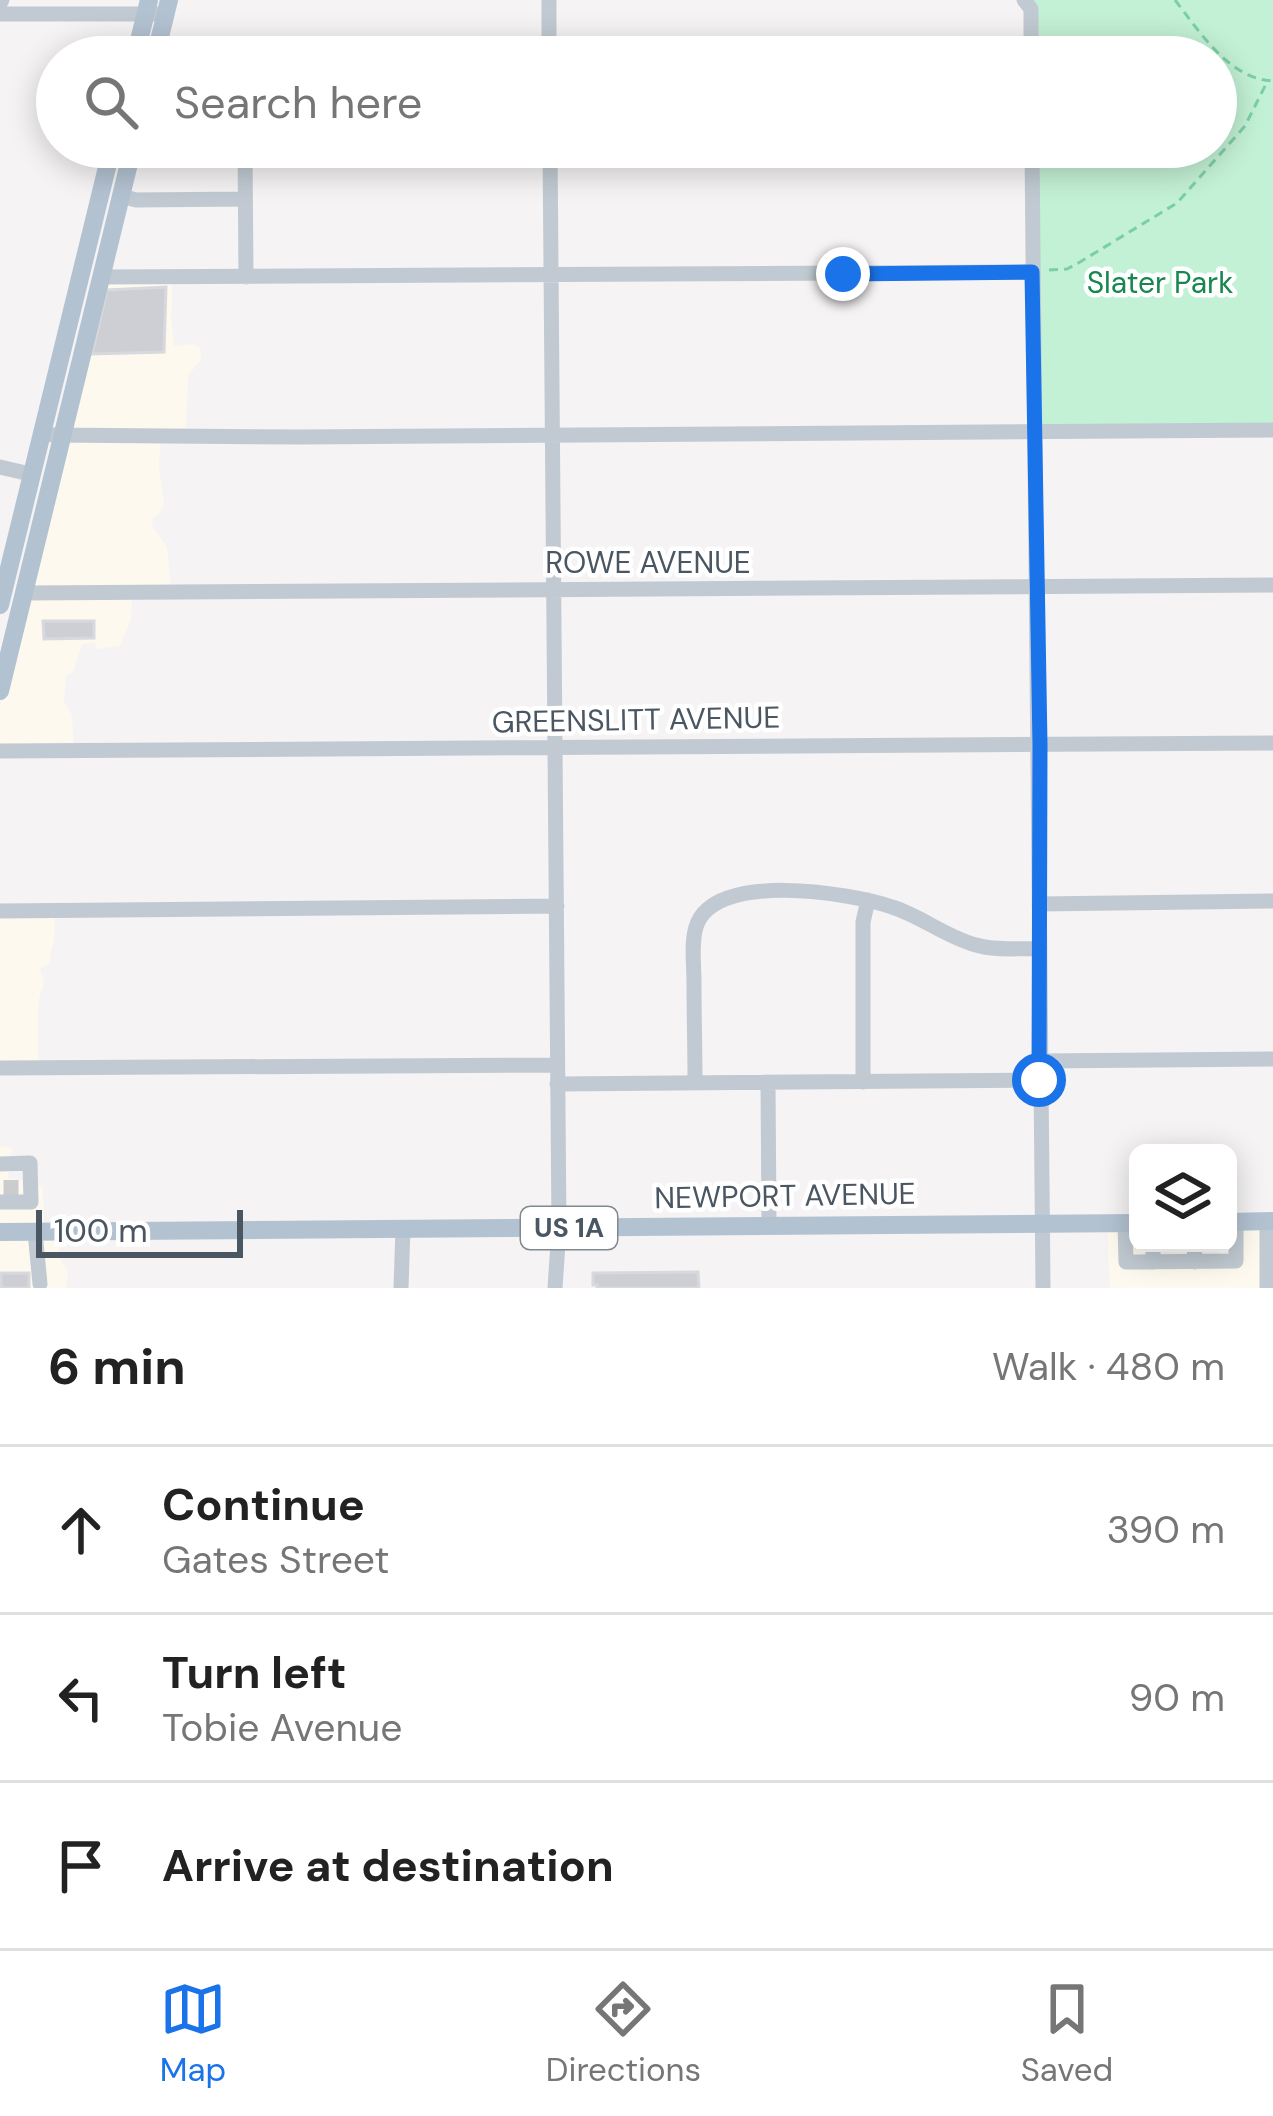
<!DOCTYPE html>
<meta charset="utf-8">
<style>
:root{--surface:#fff;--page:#f6f6f6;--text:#222;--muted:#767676;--line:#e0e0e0;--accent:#1a73e8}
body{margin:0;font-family:"DM Sans",sans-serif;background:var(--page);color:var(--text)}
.controls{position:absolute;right:36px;bottom:36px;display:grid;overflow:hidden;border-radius:18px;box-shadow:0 6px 30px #0003}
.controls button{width:108px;height:108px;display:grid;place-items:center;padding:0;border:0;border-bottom:3px solid var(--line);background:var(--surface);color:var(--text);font:60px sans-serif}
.scale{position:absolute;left:36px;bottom:30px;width:207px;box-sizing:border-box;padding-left:12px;border:6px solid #4a5661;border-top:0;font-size:33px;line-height:42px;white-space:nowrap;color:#4a5661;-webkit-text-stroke:9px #fff;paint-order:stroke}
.stop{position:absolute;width:36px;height:36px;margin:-27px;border:9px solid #1a73e8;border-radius:50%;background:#fff}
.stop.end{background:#1a73e8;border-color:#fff;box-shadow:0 3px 12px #0008}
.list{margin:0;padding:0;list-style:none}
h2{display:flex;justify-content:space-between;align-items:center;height:156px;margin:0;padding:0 48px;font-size:51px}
h2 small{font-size:39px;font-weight:400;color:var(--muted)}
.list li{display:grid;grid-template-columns:78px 1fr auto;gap:36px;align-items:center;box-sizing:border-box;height:168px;padding:0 48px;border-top:3px solid var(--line)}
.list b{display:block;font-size:45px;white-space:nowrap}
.list p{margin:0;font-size:39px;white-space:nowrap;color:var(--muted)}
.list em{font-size:39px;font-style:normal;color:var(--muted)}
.icon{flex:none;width:66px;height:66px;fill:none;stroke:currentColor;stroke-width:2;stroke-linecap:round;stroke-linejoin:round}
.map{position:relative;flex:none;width:1273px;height:1288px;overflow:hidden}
.search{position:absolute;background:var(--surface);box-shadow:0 6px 30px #0003;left:36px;right:36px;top:36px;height:132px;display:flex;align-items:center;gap:30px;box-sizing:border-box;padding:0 42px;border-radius:66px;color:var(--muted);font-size:45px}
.sheet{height:660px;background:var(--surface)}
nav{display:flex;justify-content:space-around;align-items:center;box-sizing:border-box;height:168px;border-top:3px solid var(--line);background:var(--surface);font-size:33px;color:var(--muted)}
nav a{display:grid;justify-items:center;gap:6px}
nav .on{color:var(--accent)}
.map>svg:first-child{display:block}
</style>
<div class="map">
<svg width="1273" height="1288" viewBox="0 0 1273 1288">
<rect width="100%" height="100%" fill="#f5f3f3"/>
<!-- commercial -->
<path fill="#fdf9ef" d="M173,275L171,317L174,346L194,344L200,348L201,360L188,375L186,431L161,433L159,468L164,503L159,514L153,517L152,526L167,547L171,586L132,589L131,618L120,646L97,649L94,642L82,644L73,672L66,676L64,702L72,715L74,748H0V707L104,280Z
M0,906L53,907L55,934L49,963L40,969L44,981L38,1003V1063L0,1065Z
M0,1146L12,1148L8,1178L33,1183L43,1189L44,1231L58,1233L60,1259L68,1271L66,1288H0Z
M1228,1221H1273V1288H1110L1107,1224L1138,1222V1243H1228Z"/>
<!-- green -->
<path fill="#c3f1d5" d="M1025,0H1273V428L1038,427L1034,147H1216V57H1030Z"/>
<!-- building -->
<path fill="#cdcfd5" stroke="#d7d9de" stroke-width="3" d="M166,287L164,352L92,354L107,290Z
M43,621H94V638L44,639Z
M698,1272L699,1288H597V1285H593V1273Z
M1,1273H29V1288H1Z"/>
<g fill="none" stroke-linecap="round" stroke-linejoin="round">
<!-- minor-tunnel -->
<path stroke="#caccce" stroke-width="15" stroke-dasharray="15 8" stroke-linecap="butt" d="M11,1195V1175"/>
<!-- path -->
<path stroke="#7ad0a6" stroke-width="3" stroke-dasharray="9 6" stroke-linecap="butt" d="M1175,0C1200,32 1229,79 1273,81
M1049,270L1067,269L1080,262L1177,203L1245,126L1267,82"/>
<!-- minor -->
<path stroke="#c1cad2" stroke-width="15" d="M549,0V57
M1024,0L1031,9V57
M0,3L2,0
M0,14H157
M245,147L246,277
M550,147L559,1228L555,1288
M1032,147L1043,1288
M121,196L136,200L245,199
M102,277L1032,272
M52,435L300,437L1273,430
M0,467L30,474
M24,593L1273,585
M0,751L1273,743
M1039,904L1273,901
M0,911L557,906
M1039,1061L1273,1059
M0,1068L557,1065
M768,1082L769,1227
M863,1082V922L868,900
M695,1083C695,1049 694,1016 694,982C694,965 691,943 696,927C713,870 851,893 892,907C921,916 946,937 976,945C996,951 1019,948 1040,949
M557,1084L1039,1080
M0,1164L30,1163L31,1202H0
M1267,1221V1288
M1125,1223L1126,1262L1236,1261V1222
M35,1232L40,1284
M1153,1243V1262
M1194,1243L1195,1262
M401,1288L403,1228"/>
<!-- major -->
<path stroke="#b3c2d1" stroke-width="18" d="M135,57L149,0
M155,57L169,0
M0,605L112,147
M0,691L133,147
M1228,1222L1273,1221
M0,1232L1138,1223"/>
</g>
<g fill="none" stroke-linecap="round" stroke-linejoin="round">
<!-- route -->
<path stroke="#1a73e8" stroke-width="15" d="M843,274L1032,272L1040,745L1039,1080"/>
</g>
<g text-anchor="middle" stroke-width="9" stroke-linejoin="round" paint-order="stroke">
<!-- shield labels -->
<rect fill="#fff" stroke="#808990" stroke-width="3" x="521" y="1207" width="96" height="42" rx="9"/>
<g font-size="27" font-weight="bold" fill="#4a5661">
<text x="569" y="1237">US 1A</text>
</g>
<!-- park labels -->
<g font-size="30" fill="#17864f" stroke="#fff">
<text x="1160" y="293">Slater Park</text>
</g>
<!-- street labels -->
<g font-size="30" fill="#4a5661" stroke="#fff">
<text x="648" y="573">ROWE AVENUE</text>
<text transform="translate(636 720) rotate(-1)" y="10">GREENSLITT AVENUE</text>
<text transform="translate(785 1196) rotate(-1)" y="10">NEWPORT AVENUE</text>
</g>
</g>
</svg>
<div class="controls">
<button><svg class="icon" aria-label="layers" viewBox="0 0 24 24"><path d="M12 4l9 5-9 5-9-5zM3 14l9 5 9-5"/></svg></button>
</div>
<div class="scale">100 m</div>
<div class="stop" style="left:1039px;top:1080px"></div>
<div class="stop end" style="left:843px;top:274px"></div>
<div class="search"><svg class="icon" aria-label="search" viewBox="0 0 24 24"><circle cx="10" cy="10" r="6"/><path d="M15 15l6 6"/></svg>Search here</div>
</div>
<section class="sheet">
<h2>6 min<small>Walk · 480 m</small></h2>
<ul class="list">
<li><svg class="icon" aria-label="ahead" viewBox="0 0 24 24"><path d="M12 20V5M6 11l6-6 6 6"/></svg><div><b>Continue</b><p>Gates Street</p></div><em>390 m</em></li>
<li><svg class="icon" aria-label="left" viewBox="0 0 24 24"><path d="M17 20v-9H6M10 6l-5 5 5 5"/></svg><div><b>Turn left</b><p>Tobie Avenue</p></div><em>90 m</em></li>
<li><svg class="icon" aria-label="arrive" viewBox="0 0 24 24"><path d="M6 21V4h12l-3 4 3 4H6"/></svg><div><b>Arrive at destination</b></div></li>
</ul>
</section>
<nav>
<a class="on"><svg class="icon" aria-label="map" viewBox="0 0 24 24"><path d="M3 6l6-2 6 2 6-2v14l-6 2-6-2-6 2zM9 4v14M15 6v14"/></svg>Map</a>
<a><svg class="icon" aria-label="directions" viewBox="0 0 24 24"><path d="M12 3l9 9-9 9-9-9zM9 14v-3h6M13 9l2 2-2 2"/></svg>Directions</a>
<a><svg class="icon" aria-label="saved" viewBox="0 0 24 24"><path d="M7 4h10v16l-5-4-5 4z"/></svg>Saved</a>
</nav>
